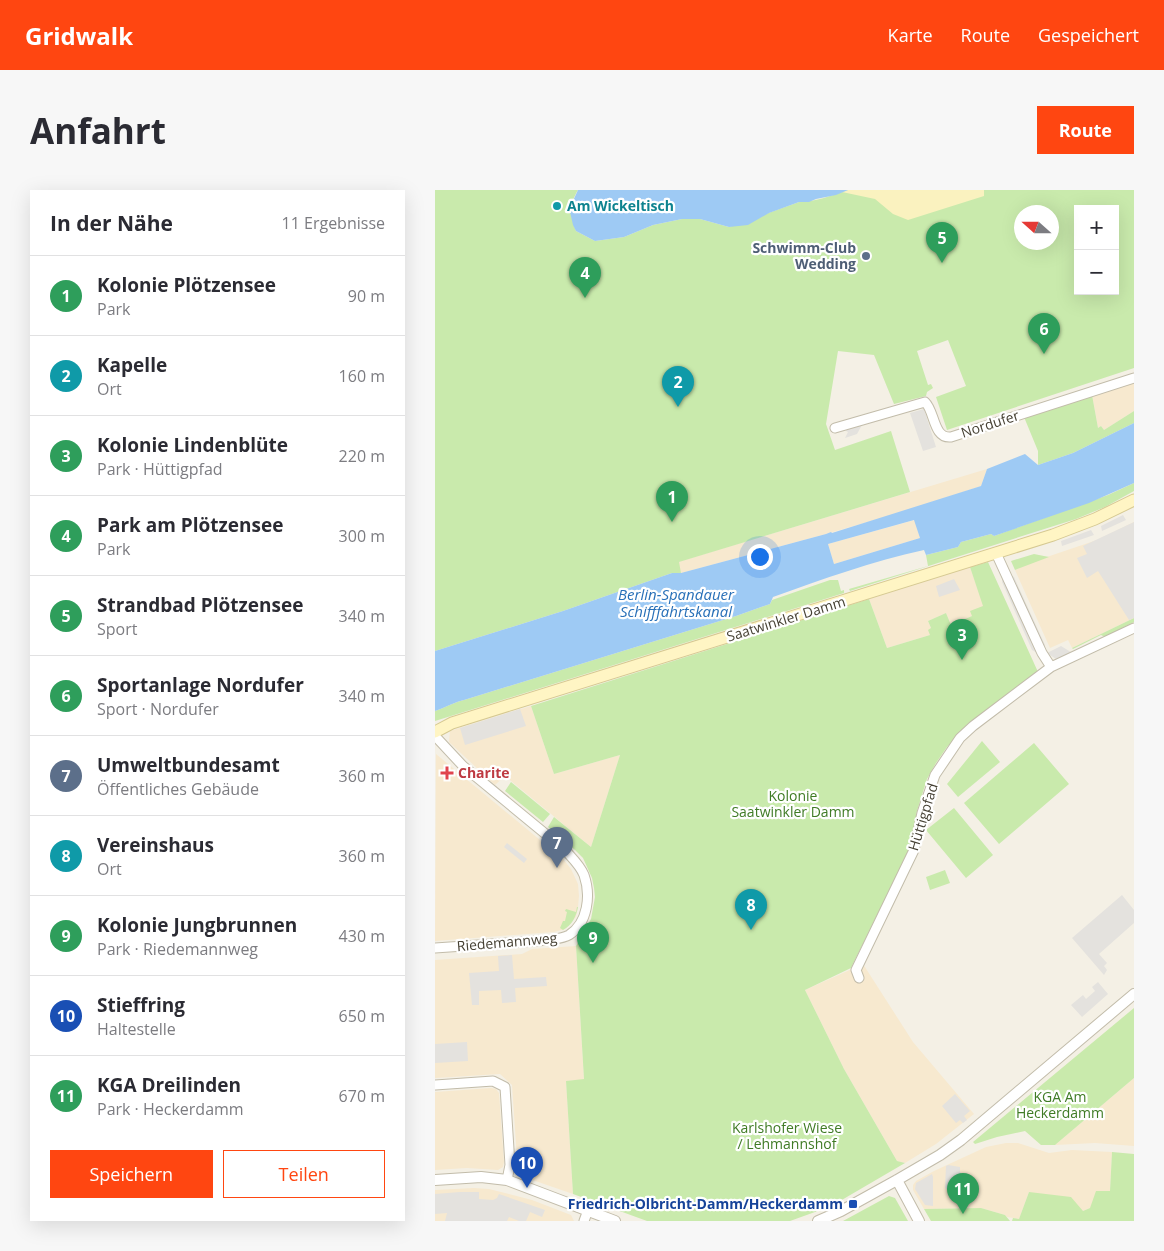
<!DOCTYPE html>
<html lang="de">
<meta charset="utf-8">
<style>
:root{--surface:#fff;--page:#f7f7f7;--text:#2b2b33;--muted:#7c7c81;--line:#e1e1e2;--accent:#ff4611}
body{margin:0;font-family:"Open Sans",sans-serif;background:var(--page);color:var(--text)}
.controls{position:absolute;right:15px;top:15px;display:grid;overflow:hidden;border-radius:0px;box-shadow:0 5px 20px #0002}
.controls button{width:45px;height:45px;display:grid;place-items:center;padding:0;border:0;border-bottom:1px solid var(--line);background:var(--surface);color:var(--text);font:25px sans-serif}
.compass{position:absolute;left:579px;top:15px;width:45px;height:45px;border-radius:50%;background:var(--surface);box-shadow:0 5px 20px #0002;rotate:291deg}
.you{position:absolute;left:324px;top:366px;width:18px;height:18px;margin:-12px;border:4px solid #fff;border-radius:50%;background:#1a73e8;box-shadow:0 0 0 8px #1a73e833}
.badge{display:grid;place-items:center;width:32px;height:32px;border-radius:50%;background:var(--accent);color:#fff;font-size:16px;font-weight:700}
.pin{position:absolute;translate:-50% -41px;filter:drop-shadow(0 1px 2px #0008)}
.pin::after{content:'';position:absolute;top:26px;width:18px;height:15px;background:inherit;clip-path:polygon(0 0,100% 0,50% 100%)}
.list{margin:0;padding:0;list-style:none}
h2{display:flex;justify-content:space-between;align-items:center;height:65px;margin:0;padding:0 20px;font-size:21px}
h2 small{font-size:16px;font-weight:400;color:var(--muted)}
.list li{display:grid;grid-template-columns:32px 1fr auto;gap:15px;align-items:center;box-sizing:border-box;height:80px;padding:0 20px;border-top:1px solid var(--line)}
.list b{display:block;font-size:19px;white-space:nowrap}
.list p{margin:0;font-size:16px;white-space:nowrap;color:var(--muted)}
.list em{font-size:16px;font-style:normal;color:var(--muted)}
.actions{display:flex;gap:10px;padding:15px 20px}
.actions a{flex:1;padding:11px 0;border:1px solid var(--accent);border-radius:0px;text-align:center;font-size:18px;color:var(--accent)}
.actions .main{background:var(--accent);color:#fff}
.map{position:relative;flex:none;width:699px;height:1031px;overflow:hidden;border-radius:0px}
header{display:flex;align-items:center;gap:30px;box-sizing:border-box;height:70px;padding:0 25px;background:var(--accent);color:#fff}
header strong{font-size:24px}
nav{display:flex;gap:28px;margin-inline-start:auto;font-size:18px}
.intro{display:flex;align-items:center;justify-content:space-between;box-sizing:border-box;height:120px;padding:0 30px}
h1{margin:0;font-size:35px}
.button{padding:12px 22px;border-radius:0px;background:var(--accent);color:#fff;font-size:18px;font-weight:700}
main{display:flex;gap:30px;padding:0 30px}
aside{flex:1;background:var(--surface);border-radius:0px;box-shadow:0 5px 20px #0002}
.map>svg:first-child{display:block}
</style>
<header>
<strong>Gridwalk</strong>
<nav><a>Karte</a><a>Route</a><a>Gespeichert</a></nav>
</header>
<div class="intro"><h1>Anfahrt</h1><a class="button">Route</a></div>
<main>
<aside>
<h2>In der Nähe<small>11 Ergebnisse</small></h2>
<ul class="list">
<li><span class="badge" style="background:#2e9e5b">1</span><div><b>Kolonie Plötzensee</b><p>Park</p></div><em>90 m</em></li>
<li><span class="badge" style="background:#0f9aa8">2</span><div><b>Kapelle</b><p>Ort</p></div><em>160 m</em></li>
<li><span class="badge" style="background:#2e9e5b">3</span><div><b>Kolonie Lindenblüte</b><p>Park · Hüttigpfad</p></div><em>220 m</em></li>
<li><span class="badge" style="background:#2e9e5b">4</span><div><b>Park am Plötzensee</b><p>Park</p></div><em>300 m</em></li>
<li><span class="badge" style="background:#2e9e5b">5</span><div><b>Strandbad Plötzensee</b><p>Sport</p></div><em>340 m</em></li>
<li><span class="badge" style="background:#2e9e5b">6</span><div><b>Sportanlage Nordufer</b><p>Sport · Nordufer</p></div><em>340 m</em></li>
<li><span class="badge" style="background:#5c6f8a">7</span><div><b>Umweltbundesamt</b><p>Öffentliches Gebäude</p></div><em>360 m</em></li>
<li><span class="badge" style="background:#0f9aa8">8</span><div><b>Vereinshaus</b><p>Ort</p></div><em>360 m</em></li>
<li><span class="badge" style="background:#2e9e5b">9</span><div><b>Kolonie Jungbrunnen</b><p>Park · Riedemannweg</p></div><em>430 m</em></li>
<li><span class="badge" style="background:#1a4fb4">10</span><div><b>Stieffring</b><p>Haltestelle</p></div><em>650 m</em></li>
<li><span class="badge" style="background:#2e9e5b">11</span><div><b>KGA Dreilinden</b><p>Park · Heckerdamm</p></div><em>670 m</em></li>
</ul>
<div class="actions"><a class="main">Speichern</a><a>Teilen</a></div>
</aside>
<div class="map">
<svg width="699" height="1031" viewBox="0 0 699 1031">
<rect width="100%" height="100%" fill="#f4f0e5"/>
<!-- commercial -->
<path fill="#f7e9cf" d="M699,192V221L669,240L666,236L663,238L657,205Z
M552,279L546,296L471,321L391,344L246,383L243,372Z
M480,330L485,348L399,374L393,354Z
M699,332V428L637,458L633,450L615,458L580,380L597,372L662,350Z
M535,377L549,416L537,426L516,435L511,423L493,431L496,438L495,445L452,458L434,409Z
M96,516L119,584L185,565L156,657L70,586L60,595L14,552L15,541Z
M1,564L128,669L136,679L143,694L144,706L143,717L141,727L130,739L119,742L0,751Z
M141,756L149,890L131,891L138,1004L86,986L83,983L77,895L65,884L0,888V770L87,764L97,759Z
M428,774L478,852L539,924L501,954L470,973L462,971L409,879L370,800Z
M699,888V956L660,953L620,955Z
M56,898L61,899L64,903L69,972L68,977L63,980L32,978L0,980V902Z
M571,953H583L614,963L637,960L677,962L675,1001L655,1018L648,1021L594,1002L584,1029L572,1027L570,1025L546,1018L489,1019L478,1000V995L481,991L499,981L551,957Z
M39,998L54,999L97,1010L136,1025L139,1031H0V1000Z"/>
<!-- green -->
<path fill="#c9eaac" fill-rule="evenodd" d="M0,0H143C133,17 135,23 141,41L160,51L189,47L218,35L247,29H265L294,37L364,12C381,12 397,5 413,0H699V178L512,240L501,207L531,196L513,150L482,161L493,195L496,194L498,198L492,202L491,206L459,214L439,165L403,161L391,234L400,260L456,241L475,302L244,372L246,383H237L128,421L0,461ZM643,19H680V101H643ZM586,22H616V52H586Z
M657,205L663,238L666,236L669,240L699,221V233L638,263L603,275V261L589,227Z
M699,293V301L670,317L641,329L415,401L414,399L493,376L491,365L523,357L526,352L556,344L559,346L673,305Z
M599,364L614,367L580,380L576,371Z
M553,372L603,482L536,532L512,557L501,573L492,589L482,621L475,658L416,778L370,800L409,879L462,971L470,973L405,1011L380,1022L355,1031H212L138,1004L131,891L149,889L141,756L156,729L160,707L159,698L157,688L148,668L140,660L113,637L119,627L156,657L185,565L119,584L96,516L434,409L452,458L495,445L493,440L496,438L493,431L511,423L516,435L537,426L535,421L548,416L535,377Z
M395,390H403L406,401L409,400V403L0,531V521C9,518 22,511 29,510L301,426L335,414L337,410Z
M699,428V432L670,447L666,445L638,459L637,458Z
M547,551L565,572L523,607L512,594Z
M599,553L634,594L564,654L529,613Z
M76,592L115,624L108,632L70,601Z
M519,618L558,665L531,688L491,640Z
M510,680L515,693L495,700L491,687Z
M142,717H143C141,727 137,735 128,740L125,738L128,731H130L132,722L130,721L131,719L141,722Z
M699,818V888L620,955H606L590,941L562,947L540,954L538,952Z
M677,962L699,964V1031H577L578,1028L584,1029L594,1002L636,1007L648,1021L655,1018L661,1001H675Z
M454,1006L460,1008L473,1031H408Z
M546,1018L570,1025L575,1031H496L489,1019Z"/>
<!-- sand -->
<path fill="#faf2bf" d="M413,0H549V6L473,30L458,24L440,9L407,2Z"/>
<!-- parking -->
<path fill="#e4e2de" d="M489,219L501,257L488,261L475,223Z
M428,233L422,244L410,248L413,242L411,241L412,238Z
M688,325L691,330L667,341L666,336Z
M699,332V428L694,430L663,381L652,388L642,368L652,364L648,356Z
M656,340L659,345L627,356L626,351Z
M573,383L579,387L610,455L609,462Z
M568,385L604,464L597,460L567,392Z
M519,389L525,400L504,407L501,396Z
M626,456L639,464L624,471L612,463Z
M85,519L91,536L30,555L25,538Z
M72,653L92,669L89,673L69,657Z
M687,705L699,720V733L664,764L672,773L669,776L672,780L669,785L637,748Z
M77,765L79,789L111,787L112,796L80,798L81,812L67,813L66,800L44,801V815H37L34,783L64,781L63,766Z
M663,792L673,804L647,827L636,815L648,805L651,809L660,801L657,797Z
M32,852L33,871L0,873V854Z
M520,904L535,921L529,926L532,930L528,933L525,930L521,933L507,916Z
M513,975L525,977V982L528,985L530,1003H514V1000L510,998L511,976Z
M497,984L498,987V1016L490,1015L480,999L481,993Z
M25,1002H44V1009L58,1010L62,1008L64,1004L110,1020L107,1027L95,1022L91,1031H84L74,1027L72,1031H10L12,1023L0,1024V1004Z"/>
<!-- water -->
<path fill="#9ecaf4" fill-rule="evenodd" d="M143,0H413L401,5L381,9L374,12H364L334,23L313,35L294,37L265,29H247L218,35L189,47L160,51L141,41L138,35L135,22L137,13Z
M699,233V293L654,313L559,346L556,344L526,352L523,357L491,365L489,360C437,371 389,389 338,407L335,414L301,426L29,510C22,511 9,518 0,521V461L128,421L237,383H246L391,344L396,342L397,343L546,296L552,279L590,264L603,275L638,263ZM479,330L485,348L399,374L393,354Z"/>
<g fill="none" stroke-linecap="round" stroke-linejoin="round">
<!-- minor casing -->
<g stroke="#c2bcaa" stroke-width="11">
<path id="minor" d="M400,238L490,212C500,221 498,249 516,247L699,188
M561,363L607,463L616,477
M0,546L28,576L130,660C137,668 145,675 149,685C156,705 153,733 134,745C129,748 121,749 115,750L0,758
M424,788L421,780L479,660L487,623L500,585L525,548L538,536L616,477L699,438
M0,895L58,891L70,897L75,975L72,990
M149,1031L153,1020"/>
</g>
<!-- tertiary casing -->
<g stroke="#c2bcaa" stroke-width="12">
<path id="tertiary" d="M0,990L46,987L72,990L180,1031
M462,990L484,1031
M383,1031L406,1021L462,990L505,965L526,950L699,804"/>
</g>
<!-- secondary casing -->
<g stroke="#d6c992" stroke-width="13">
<path id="secondary" d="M0,542L17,533L618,345L660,329L699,310"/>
</g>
<!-- minor -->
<use href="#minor" stroke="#fff" stroke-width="9"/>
<!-- tertiary -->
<use href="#tertiary" stroke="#fff" stroke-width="10"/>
<!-- secondary -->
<use href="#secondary" stroke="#fff5c4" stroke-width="11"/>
</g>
<!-- markers -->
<circle fill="#0f9aa8" stroke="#fff" stroke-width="2" cx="122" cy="16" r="5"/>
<circle fill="#5c6f8a" stroke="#fff" stroke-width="2" cx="431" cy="66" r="5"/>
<path fill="#e0444e" stroke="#fff" stroke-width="2" d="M9.5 575.5h5v5h5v5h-5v5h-5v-5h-5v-5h5z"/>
<rect fill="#1a4fb4" stroke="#fff" stroke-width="2" x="413" y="1009" width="10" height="10" rx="2.5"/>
<g text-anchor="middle" stroke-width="4.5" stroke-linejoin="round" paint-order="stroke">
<!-- culture labels -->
<g font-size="14" font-weight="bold" fill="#0d838f" stroke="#fff" text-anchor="start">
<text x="132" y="21">Am Wickeltisch</text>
</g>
<!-- service labels -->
<g font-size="14" font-weight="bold" fill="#4e5e75" stroke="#fff" text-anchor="end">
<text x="421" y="63">Schwimm-Club<tspan x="421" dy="16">Wedding</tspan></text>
</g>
<!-- street labels -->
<g font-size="14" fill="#464134" stroke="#fff">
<text transform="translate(555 234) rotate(-18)" y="5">Nordufer</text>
<text transform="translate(351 429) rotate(-17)" y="5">Saatwinkler Damm</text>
<text transform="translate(488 627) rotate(-73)" y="5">Hüttigpfad</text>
<text transform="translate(72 752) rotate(-5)" y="5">Riedemannweg</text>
</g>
<!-- health labels -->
<g font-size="14" font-weight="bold" fill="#be3a42" stroke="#fff" text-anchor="start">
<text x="23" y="588">Charite</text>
</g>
<!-- park labels -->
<g font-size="14" fill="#3f7b25" stroke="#fff">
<text x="358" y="611">Kolonie<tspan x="358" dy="16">Saatwinkler Damm</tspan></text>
<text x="625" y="912">KGA Am<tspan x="625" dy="16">Heckerdamm</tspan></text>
<text x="352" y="943">Karlshofer Wiese<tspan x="352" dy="16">/ Lehmannshof</tspan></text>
</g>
<!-- transit labels -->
<g font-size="14" font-weight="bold" fill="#164399" stroke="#fff" text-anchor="end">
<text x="408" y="1019">Friedrich-Olbricht-Damm/Heckerdamm</text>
</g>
<!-- water labels -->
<g font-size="15" font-style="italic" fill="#2870b8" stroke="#fff">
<text x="241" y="410">Berlin-Spandauer<tspan x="241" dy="17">Schifffahrtskanal</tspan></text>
</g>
</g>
</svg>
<div class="controls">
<button>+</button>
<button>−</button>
</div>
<svg class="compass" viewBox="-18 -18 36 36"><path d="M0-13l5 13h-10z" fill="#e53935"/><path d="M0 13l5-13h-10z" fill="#7c7c81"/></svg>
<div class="you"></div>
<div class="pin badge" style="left:237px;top:332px;background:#2e9e5b">1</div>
<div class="pin badge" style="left:243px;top:217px;background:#0f9aa8">2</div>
<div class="pin badge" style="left:527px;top:470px;background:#2e9e5b">3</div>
<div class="pin badge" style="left:150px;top:108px;background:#2e9e5b">4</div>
<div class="pin badge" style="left:507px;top:73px;background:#2e9e5b">5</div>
<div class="pin badge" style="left:609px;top:164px;background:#2e9e5b">6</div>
<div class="pin badge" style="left:122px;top:678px;background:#5c6f8a">7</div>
<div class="pin badge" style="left:316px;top:740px;background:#0f9aa8">8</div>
<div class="pin badge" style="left:158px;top:773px;background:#2e9e5b">9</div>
<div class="pin badge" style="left:92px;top:998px;background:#1a4fb4">10</div>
<div class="pin badge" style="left:528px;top:1024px;background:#2e9e5b">11</div>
</div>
</main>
